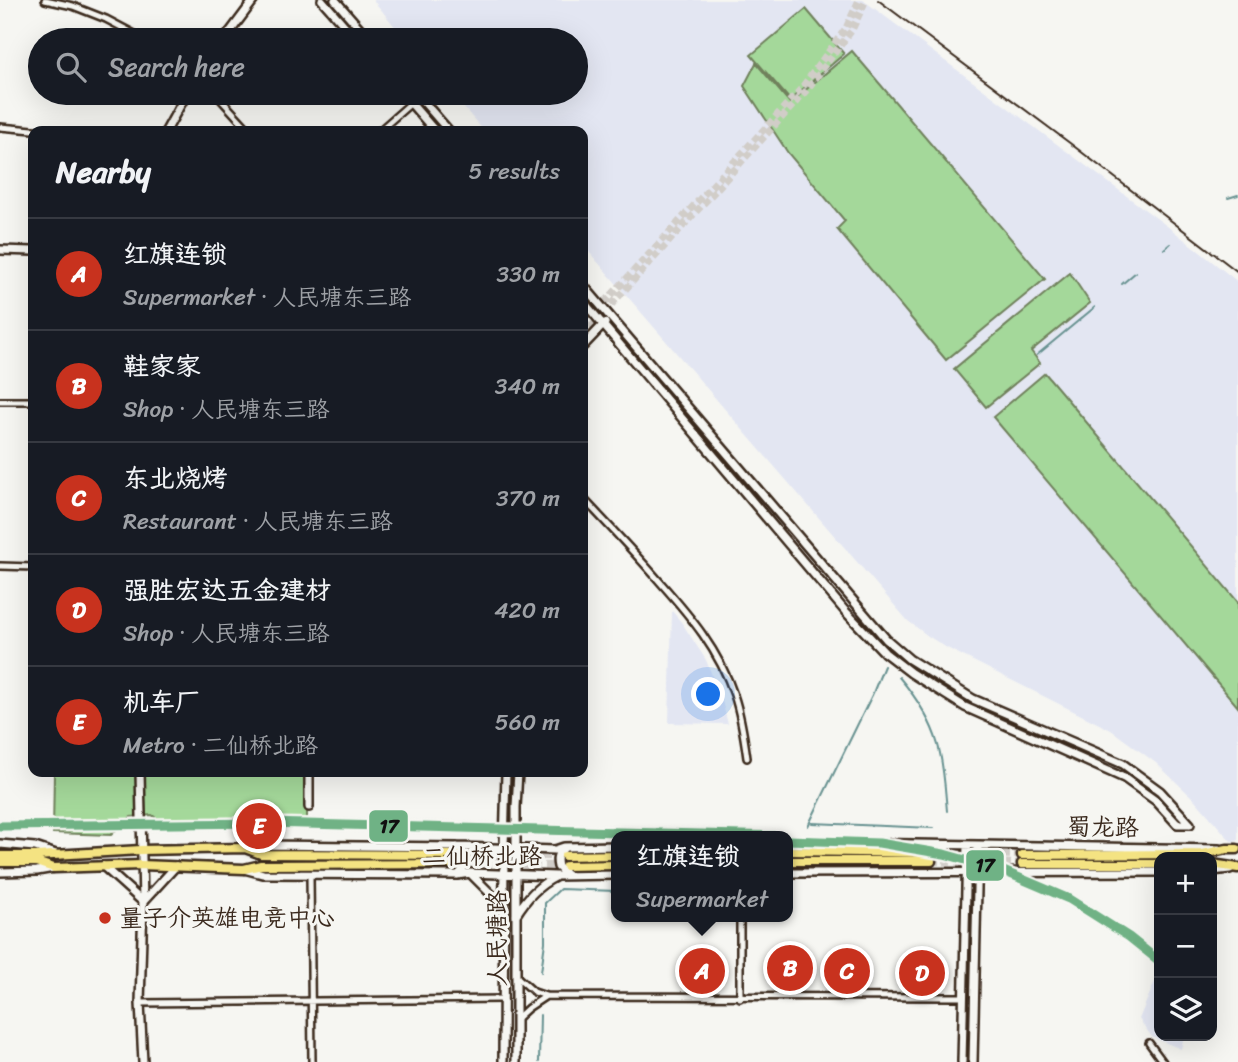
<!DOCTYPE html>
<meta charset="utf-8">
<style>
:root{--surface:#171b24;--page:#242831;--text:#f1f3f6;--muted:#9ea1a6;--line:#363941;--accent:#c8321e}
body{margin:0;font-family:Sriracha,"LXGW WenKai TC",sans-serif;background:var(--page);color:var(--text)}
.controls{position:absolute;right:21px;bottom:21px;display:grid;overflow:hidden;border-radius:14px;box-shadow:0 7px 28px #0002}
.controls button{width:63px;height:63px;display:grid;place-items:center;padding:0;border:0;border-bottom:2px solid var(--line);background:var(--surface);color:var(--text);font:35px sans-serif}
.you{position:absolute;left:709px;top:695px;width:24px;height:24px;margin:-18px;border:5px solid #fff;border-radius:50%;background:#1a73e8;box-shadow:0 0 0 10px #1a73e833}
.badge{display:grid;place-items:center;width:46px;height:46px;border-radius:50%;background:var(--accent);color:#fff;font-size:23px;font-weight:700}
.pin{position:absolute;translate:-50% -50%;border:4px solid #fff;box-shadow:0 2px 7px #0006}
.popup{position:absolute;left:611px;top:831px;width:182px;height:91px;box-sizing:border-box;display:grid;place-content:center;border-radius:14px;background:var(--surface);filter:drop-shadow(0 2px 5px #0005);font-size:23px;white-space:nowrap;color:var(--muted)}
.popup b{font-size:26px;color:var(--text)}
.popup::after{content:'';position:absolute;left:50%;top:100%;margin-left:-14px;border:14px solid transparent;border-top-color:var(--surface)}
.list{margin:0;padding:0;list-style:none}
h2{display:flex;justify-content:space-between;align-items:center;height:91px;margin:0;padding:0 28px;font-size:30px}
h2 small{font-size:23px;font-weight:400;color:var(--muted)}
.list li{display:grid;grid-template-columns:46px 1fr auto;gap:21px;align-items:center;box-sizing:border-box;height:112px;padding:0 28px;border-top:2px solid var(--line)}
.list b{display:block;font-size:26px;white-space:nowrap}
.list p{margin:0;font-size:23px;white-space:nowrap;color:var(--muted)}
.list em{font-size:23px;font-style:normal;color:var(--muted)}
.icon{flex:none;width:38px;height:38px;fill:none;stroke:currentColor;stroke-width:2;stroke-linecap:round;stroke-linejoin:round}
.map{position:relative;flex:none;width:1238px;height:1062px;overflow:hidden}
.search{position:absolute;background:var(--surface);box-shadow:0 7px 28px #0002;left:28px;top:28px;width:560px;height:77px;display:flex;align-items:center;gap:18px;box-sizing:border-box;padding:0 24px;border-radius:38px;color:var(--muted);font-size:26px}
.panel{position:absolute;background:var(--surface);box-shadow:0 7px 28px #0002;left:28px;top:126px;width:560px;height:651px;border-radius:14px}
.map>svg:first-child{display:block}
</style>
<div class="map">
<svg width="1238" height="1062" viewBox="0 0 1238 1062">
<rect width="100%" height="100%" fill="#f6f6f2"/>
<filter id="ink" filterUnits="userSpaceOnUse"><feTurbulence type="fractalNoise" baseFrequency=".0143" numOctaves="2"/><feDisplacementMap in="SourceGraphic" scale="14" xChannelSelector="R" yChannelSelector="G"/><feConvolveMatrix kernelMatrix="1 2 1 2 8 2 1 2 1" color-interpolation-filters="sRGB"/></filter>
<g filter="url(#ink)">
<!-- built -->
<path fill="#e3e6f2" d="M373,0H863L1171,229L1238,282V841H1231L1195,800L1156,763L1111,730L947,648L928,636L908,621L583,245V131H484L451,93H576V40H406Z
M672,611L682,623L706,660L722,701L728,724L669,723Z
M1159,972V1036H1184L1181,1049L1152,1037L1139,1019Z"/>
<!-- green -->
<path fill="#a4d89a" stroke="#70815c" stroke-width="2" d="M806,9L844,54L790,100L751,55Z
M852,51L1045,279L946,360L837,229L845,221L788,153L744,86L756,63L790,103Z
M1070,273L1090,303L1031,351L1040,363L986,407L954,369Z
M1045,373L1238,602V707L993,417Z
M54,772H307V823L166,825L152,815L131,817L111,835L53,833Z"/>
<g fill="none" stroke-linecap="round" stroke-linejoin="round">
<!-- stream -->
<path stroke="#689291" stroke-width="2" d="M1228,198L1238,195
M1164,249L1170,244
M1122,284L1136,272
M1037,355L1095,307
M899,677C915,696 931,720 938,745C944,766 945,789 947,811
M812,823L933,828
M808,826L873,693L884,666
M541,972L545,942V903L560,889L616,891
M539,1062L540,1015"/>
<!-- secondary-tunnel -->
<path stroke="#d1cdc8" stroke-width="7" stroke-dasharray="7 3.5" stroke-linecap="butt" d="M583,326L800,90L846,28L859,0
M583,336L806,91L852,30L866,0"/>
<!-- primary-tunnel -->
<path stroke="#d1cdc8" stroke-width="8" stroke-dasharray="8 4" stroke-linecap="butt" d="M930,853L1022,855
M457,855L562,856
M931,861L1022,864
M460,864L563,866"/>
<!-- street casing -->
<g stroke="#3b2a1e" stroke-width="10">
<path id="street" d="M45,0L73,6L106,19L146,40
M215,93L250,131
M0,127L44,131
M379,131L411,103
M0,401H33
M583,498C609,526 635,553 660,582C690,616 719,650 734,695C741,715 744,736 747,758
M0,566L33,567
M310,875L312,1062
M740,917V998
M516,976L534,992L546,996L528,1008L516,1019
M546,996L963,997
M140,1003L503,999
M1149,1043L1163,1062"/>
</g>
<!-- secondary casing -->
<g stroke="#3b2a1e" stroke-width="12">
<path id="secondary" d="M322,0L357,40
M335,0L370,40
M224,40L254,0
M402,93L435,131
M416,93L449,131
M166,131L187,93
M0,250L33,251
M583,285L886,639L909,659L973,699L1123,764L1160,791L1190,824
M583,301L845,611L885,653L911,673L965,707L1124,778L1156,801L1177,824H1190
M583,346L605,323
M140,772L143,902L140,1003L143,1062
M309,807V772
M788,842L1219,849
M0,844L35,847L56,854
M457,847C467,855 467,867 458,875
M245,848L261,845L457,847L555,850L564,847L616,846
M564,848C557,854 556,858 558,867L566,874
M103,866L143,902L176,866
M244,869L263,874L457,875L470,873L556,876L616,875
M1212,871L1230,869
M0,872L37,871L54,868
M788,873L1159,872
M471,874L499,902L502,909
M516,915C525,900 539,885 555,877
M503,1062L504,848L506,772
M516,1062V807L518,772
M962,1062L967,845
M973,1062L978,845"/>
</g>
<!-- primary casing -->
<g stroke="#3b2a1e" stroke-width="13">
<path id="primary" d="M788,851L930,853
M1022,855L1203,854L1227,849H1237
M0,856H36L141,850L245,848L261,854L457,855
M565,856L616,855
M788,861H931
M0,862H36L54,868L141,865L244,869L261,865L457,864
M1022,864H1159
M1212,864L1238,868
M566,866L616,865"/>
</g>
<!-- street -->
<use href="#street" stroke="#f6f6f2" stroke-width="5"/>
<!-- secondary -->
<use href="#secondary" stroke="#f6f6f2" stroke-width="7"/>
<!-- primary -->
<use href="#primary" stroke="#f4e382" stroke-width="8"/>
<!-- rail -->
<path stroke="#3b2a1e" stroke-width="2" d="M878,0L1071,144L1238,272"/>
<!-- metro-1 casing -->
<g stroke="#f6f6f2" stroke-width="14">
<path id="metro-1" d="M0,826L267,823L777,836
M788,840L879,843L944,854L1001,870L1069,899L1129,937L1159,961"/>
</g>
<!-- metro-1 -->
<use href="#metro-1" stroke="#6fb285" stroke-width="9"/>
</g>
</g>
<!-- markers -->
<circle fill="#c8321e" stroke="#f6f6f2" stroke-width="2.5" cx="105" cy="918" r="7"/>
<g text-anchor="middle" stroke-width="6" stroke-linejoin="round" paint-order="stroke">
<!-- street labels -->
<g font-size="24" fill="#3b2a1e" stroke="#f6f6f2">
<text transform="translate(1103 827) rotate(1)" y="8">蜀龙路</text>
<text x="482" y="864">二仙桥北路</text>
<text transform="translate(497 938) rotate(-90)" y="8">人民塘路</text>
</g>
<!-- poi labels -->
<g font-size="24" fill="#3b2a1e" stroke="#f6f6f2" text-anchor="start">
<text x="119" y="926">量子介英雄电竞中心</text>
</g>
</g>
<g stroke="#f6f6f2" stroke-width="2.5">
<rect x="368" y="809" width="41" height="34" rx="7" fill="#6fb285"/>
<rect x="965" y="849" width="40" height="33" rx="7" fill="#6fb285"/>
</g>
<g font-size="19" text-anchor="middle" font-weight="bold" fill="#111">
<text x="389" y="833">17</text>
<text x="985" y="872">17</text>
</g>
</svg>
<div class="controls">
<button>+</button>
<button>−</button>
<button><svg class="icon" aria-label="layers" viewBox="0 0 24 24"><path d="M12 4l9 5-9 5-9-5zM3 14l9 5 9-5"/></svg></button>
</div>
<div class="you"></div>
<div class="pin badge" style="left:702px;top:971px">A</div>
<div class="popup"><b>红旗连锁</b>Supermarket</div>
<div class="pin badge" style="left:790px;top:968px">B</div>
<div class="pin badge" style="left:847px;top:971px">C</div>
<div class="pin badge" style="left:922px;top:973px">D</div>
<div class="pin badge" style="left:259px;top:826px">E</div>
<div class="search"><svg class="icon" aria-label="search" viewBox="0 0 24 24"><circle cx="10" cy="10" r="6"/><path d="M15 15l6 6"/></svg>Search here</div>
<section class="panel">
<h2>Nearby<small>5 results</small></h2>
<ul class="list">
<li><span class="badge">A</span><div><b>红旗连锁</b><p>Supermarket · 人民塘东三路</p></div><em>330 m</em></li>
<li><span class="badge">B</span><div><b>鞋家家</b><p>Shop · 人民塘东三路</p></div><em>340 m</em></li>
<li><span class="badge">C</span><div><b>东北烧烤</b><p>Restaurant · 人民塘东三路</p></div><em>370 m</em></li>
<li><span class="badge">D</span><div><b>强胜宏达五金建材</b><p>Shop · 人民塘东三路</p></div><em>420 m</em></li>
<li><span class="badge">E</span><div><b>机车厂</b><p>Metro · 二仙桥北路</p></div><em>560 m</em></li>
</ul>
</section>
</div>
